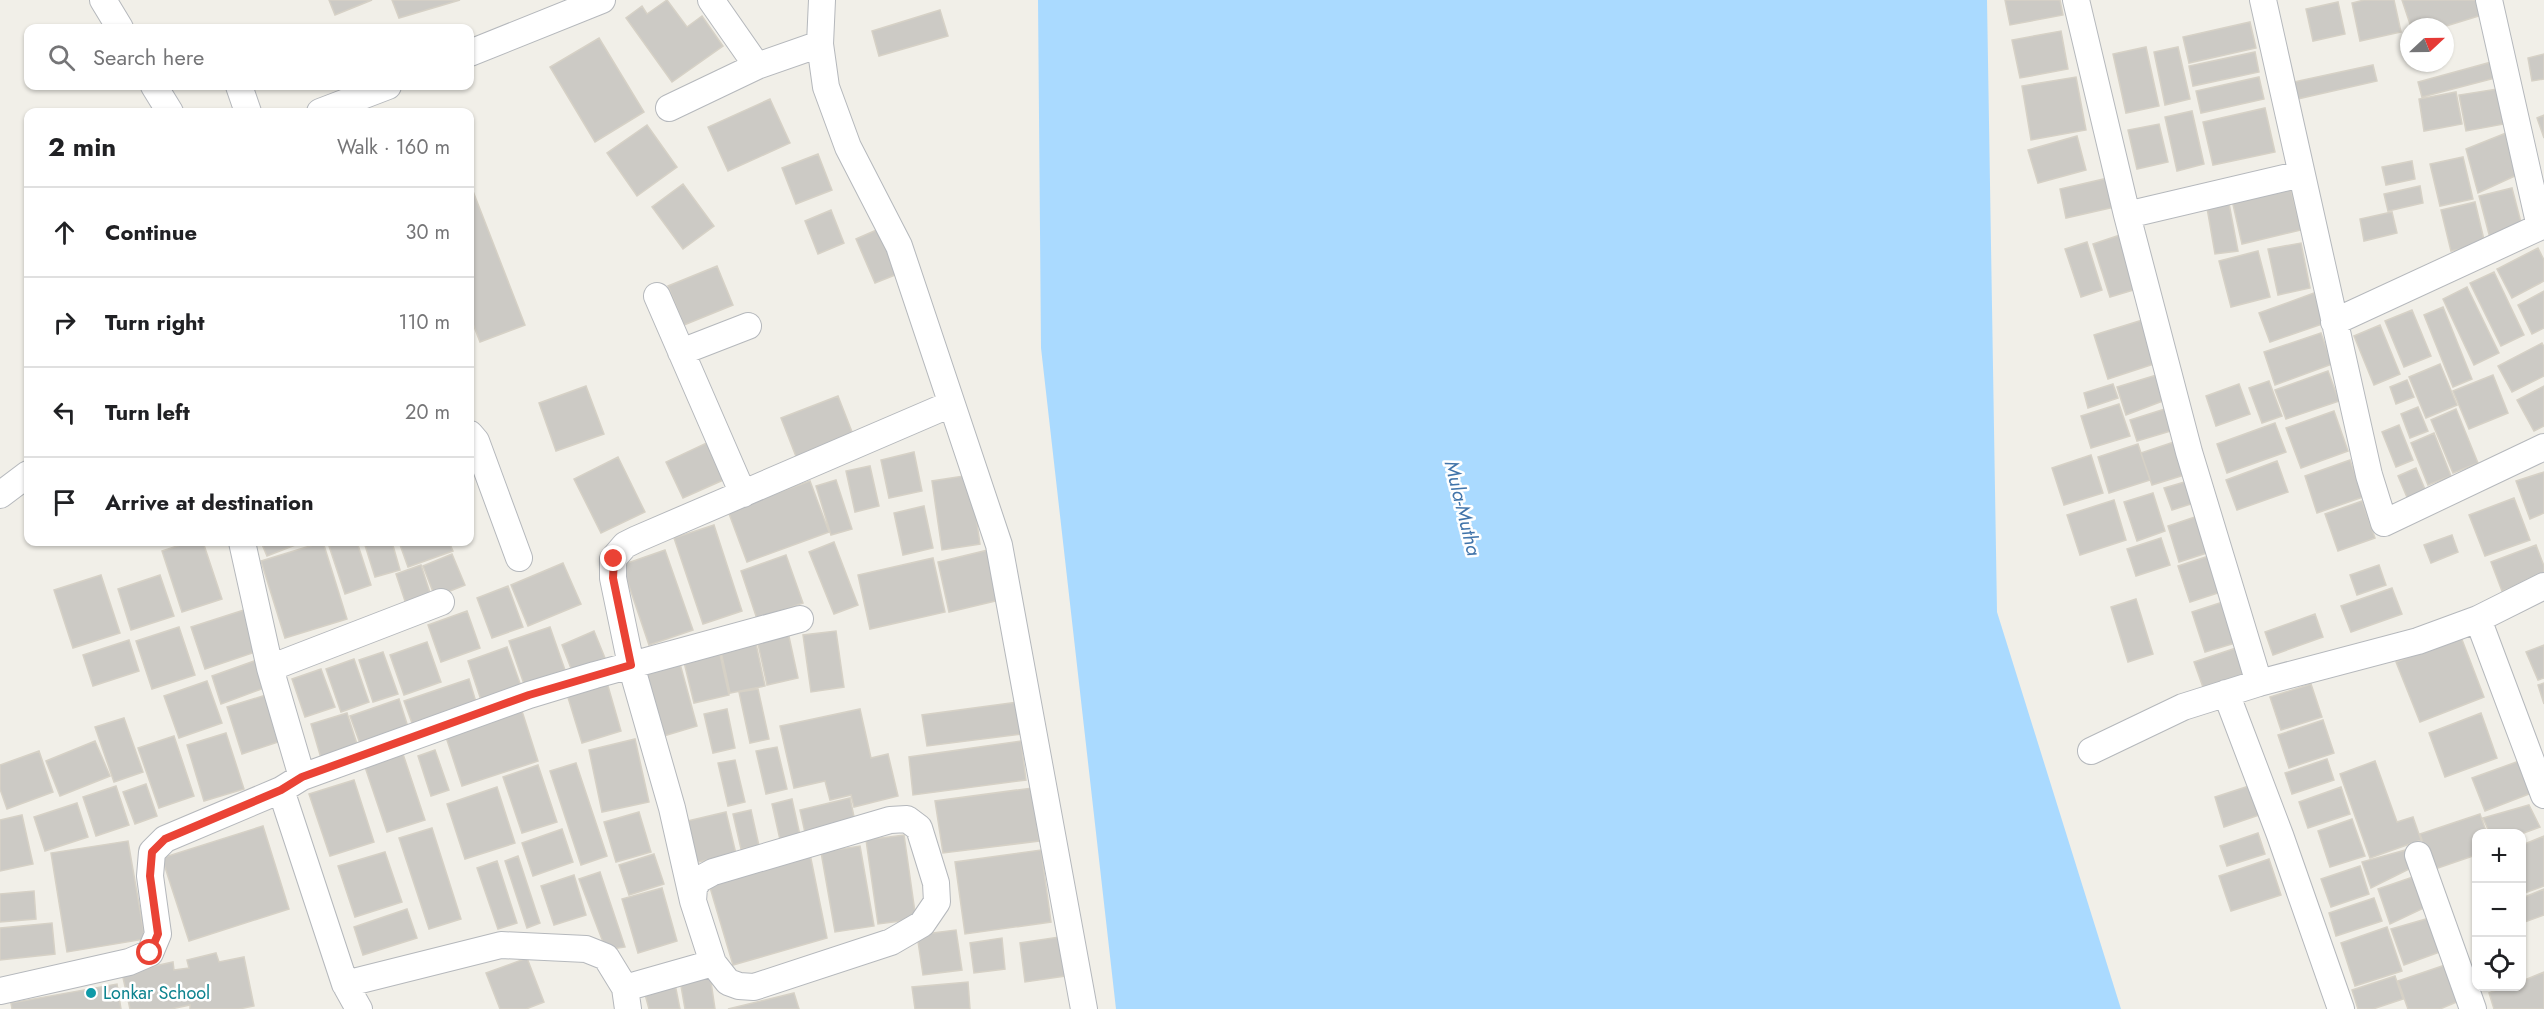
<!DOCTYPE html>
<meta charset="utf-8">
<style>
:root{--surface:#fff;--page:#f6f6f6;--text:#202124;--muted:#757577;--line:#e0e0e0}
body{margin:0;font-family:Jost,sans-serif;background:var(--page);color:var(--text)}
.controls{position:absolute;right:18px;bottom:18px;display:grid;overflow:hidden;border-radius:12px;box-shadow:0 2px 4px #0004}
.controls button{width:54px;height:54px;display:grid;place-items:center;padding:0;border:0;border-bottom:2px solid var(--line);background:var(--surface);color:var(--text);font:30px sans-serif}
.compass{position:absolute;left:2400px;top:18px;width:54px;height:54px;border-radius:50%;background:var(--surface);box-shadow:0 2px 4px #0004;rotate:68deg}
.stop{position:absolute;width:18px;height:18px;margin:-14px;border:4px solid #ea4335;border-radius:50%;background:#fff}
.stop.end{background:#ea4335;border-color:#fff;box-shadow:0 2px 6px #0008}
.list{margin:0;padding:0;list-style:none}
h2{display:flex;justify-content:space-between;align-items:center;height:78px;margin:0;padding:0 24px;font-size:26px}
h2 small{font-size:20px;font-weight:400;color:var(--muted)}
.list li{display:grid;grid-template-columns:39px 1fr auto;gap:18px;align-items:center;box-sizing:border-box;height:90px;padding:0 24px;border-top:2px solid var(--line)}
.list b{display:block;font-size:22px;white-space:nowrap}
.list em{font-size:20px;font-style:normal;color:var(--muted)}
.icon{flex:none;width:33px;height:33px;fill:none;stroke:currentColor;stroke-width:2;stroke-linecap:round;stroke-linejoin:round}
.map{position:relative;flex:none;width:2544px;height:1009px;overflow:hidden}
.search{position:absolute;background:var(--surface);box-shadow:0 2px 4px #0004;left:24px;top:24px;width:450px;height:66px;display:flex;align-items:center;gap:15px;box-sizing:border-box;padding:0 21px;border-radius:12px;color:var(--muted);font-size:22px}
.panel{position:absolute;background:var(--surface);box-shadow:0 2px 4px #0004;left:24px;top:108px;width:450px;height:438px;border-radius:12px}
.map>svg:first-child{display:block}
</style>
<div class="map">
<svg width="2544" height="1009" viewBox="0 0 2544 1009">
<rect width="100%" height="100%" fill="#f1efe8"/>
<!-- water -->
<path fill="#aadaff" d="M1038,0H1987L1997,612L2121,1009H1116L1041,348Z"/>
<!-- building -->
<path fill="#cccac5" stroke="#d6d1c6" stroke-width="1.5" d="M329,0H372L335,15Z
M392,0H460L399,18Z
M667,0L687,27L702,16L723,46L672,82L626,18L642,6L647,14Z
M2005,0H2060L2063,15L2010,25Z
M2364,0H2394L2401,32L2360,41L2352,3Z
M2402,0H2477L2482,15L2443,27H2411Z
M2338,2L2345,34L2313,41L2306,9Z
M940,10L948,36L879,56L872,31Z
M2250,22L2256,48L2189,63L2183,37Z
M2061,31L2068,69L2020,78L2012,40Z
M599,38L644,112L595,142L550,67Z
M2146,47L2159,106L2126,113L2113,54Z
M2178,47L2190,99L2165,105L2154,52Z
M2255,52L2259,72L2193,86L2189,66Z
M2544,54V79L2532,81L2528,58Z
M2495,61L2499,77L2422,97L2418,82Z
M2373,65L2377,81L2293,100L2289,83Z
M2076,77L2086,130L2031,140L2022,86Z
M2259,77L2264,99L2201,113L2196,91Z
M2497,89L2504,124L2466,131L2459,95Z
M2456,92L2462,124L2424,131L2419,99Z
M770,99L790,143L728,171L708,127Z
M2265,108L2275,152L2213,165L2203,122Z
M2192,111L2204,164L2177,171L2165,117Z
M2544,115V138L2537,118Z
M2159,124L2168,162L2137,169L2128,130Z
M647,125L677,167L637,196L607,153Z
M2506,133L2519,174L2478,193L2466,149Z
M2077,136L2086,170L2038,183L2028,150Z
M818,154L832,190L796,204L782,168Z
M2463,157L2473,199L2440,206L2430,164Z
M2412,161L2415,179L2386,185L2382,167Z
M2108,178L2115,207L2066,218L2060,189Z
M683,184L714,226L683,249L652,207Z
M471,186L525,325L480,342L470,316Z
M2290,186L2301,230L2242,244L2232,200Z
M2420,186L2423,203L2388,211L2384,194Z
M2512,188L2523,230L2490,238L2479,196Z
M2228,198L2238,251L2215,254L2206,202Z
M2475,202L2485,244L2451,251L2441,210Z
M831,210L844,243L818,254L805,221Z
M2392,212L2397,233L2364,241L2360,219Z
M881,228L900,273L875,283L856,239Z
M2123,234L2140,288L2110,297L2093,244Z
M2087,242L2102,290L2081,297L2065,249Z
M2301,243L2310,288L2278,295L2268,249Z
M2538,248L2544,260V281L2512,298L2497,269Z
M2258,251L2270,297L2231,307L2219,261Z
M717,266L733,305L684,325L668,286Z
M2494,272L2524,335L2501,346L2470,283Z
M2467,287L2499,353L2474,365L2443,299Z
M2544,291V328L2532,334L2518,305Z
M2314,293L2325,323L2270,342L2259,313Z
M2443,307L2472,379L2453,387L2424,315Z
M2412,310L2431,356L2404,367L2385,321Z
M2149,318L2163,361L2108,379L2094,335Z
M2380,325L2400,374L2374,385L2354,336Z
M2321,333L2332,364L2275,385L2264,352Z
M2542,343L2544,347V376L2512,392L2498,366Z
M2440,364L2457,405L2426,418L2409,377Z
M2328,371L2339,401L2286,419L2275,390Z
M2160,374L2168,399L2126,415L2117,387Z
M2493,375L2508,413L2469,429L2453,391Z
M2407,380L2414,397L2396,404L2390,387Z
M2269,381L2282,416L2262,423L2249,388Z
M2113,384L2118,398L2088,408L2084,393Z
M2239,384L2250,414L2216,426L2206,396Z
M586,386L604,434L556,451L539,403Z
M2544,386V426L2534,431L2517,400Z
M838,396L854,437L797,459L781,418Z
M2119,404L2130,436L2091,448L2081,416Z
M2418,407L2428,431L2410,438L2401,414Z
M2168,408L2174,430L2137,441L2130,420Z
M2456,409L2478,463L2453,473L2431,420Z
M2334,411L2348,451L2301,468L2286,428Z
M2275,423L2286,452L2227,473L2217,444Z
M2399,425L2413,460L2396,467L2382,432Z
M2434,433L2451,476L2428,485L2411,443Z
M2183,439L2194,472L2152,485L2141,453Z
M713,440L730,477L683,498L666,462Z
M2138,444L2150,480L2109,493L2098,457Z
M914,452L922,491L889,498L881,460Z
M2091,455L2103,493L2064,505L2052,468Z
M618,457L645,512L601,533L574,479Z
M2350,460L2363,497L2317,513L2305,476Z
M2277,461L2288,492L2237,510L2226,480Z
M870,466L879,506L855,512L846,471Z
M2416,468L2427,494L2409,502L2398,476Z
M2544,472V513L2530,519L2516,481Z
M970,475L980,544L942,550L932,481Z
M836,480L852,529L831,535L816,486Z
M810,481L829,532L747,562L728,511Z
M2188,481L2194,503L2172,510L2164,488Z
M2153,493L2165,531L2137,541L2124,502Z
M2514,498L2530,540L2485,556L2469,515Z
M2114,500L2126,540L2080,555L2067,515Z
M2362,501L2375,538L2338,551L2325,514Z
M924,506L933,548L903,555L894,513Z
M2204,514L2216,550L2179,562L2168,526Z
M714,525L742,611L703,624L674,538Z
M2452,535L2458,552L2431,563L2424,545Z
M2161,538L2170,565L2136,576L2127,549Z
M189,542H203L222,599L182,612L162,551Z
M261,542H303L267,556Z
M323,542L347,619L285,638L261,561Z
M344,542H357L371,585L345,594L329,546Z
M364,542H392L400,570L375,577Z
M399,542H449L453,551L408,567Z
M834,542L858,605L834,614L809,552Z
M2536,545L2544,566V576L2502,591L2491,562Z
M665,550L693,630L649,645L622,565Z
M988,550L1000,600L949,612L938,562Z
M452,554L465,585L435,597L423,566Z
M2215,554L2227,590L2190,602L2178,566Z
M786,555L803,603L757,619L741,571Z
M933,558L945,612L870,629L858,575Z
M563,563L581,604L528,626L511,585Z
M421,565L432,599L407,607L396,574Z
M2379,565L2386,585L2357,595L2350,575Z
M101,575L120,633L73,648L54,590Z
M160,575L174,616L131,630L118,589Z
M508,586L523,627L492,638L477,598Z
M2392,588L2402,614L2351,632L2341,606Z
M2136,599L2153,654L2128,662L2111,607Z
M2229,600L2242,641L2205,652L2192,612Z
M244,610L258,651L205,669L191,627Z
M467,611L480,648L441,662L428,625Z
M2315,614L2323,637L2273,655L2265,632Z
M179,627L195,675L152,689L136,641Z
M550,627L565,670L524,684L509,641Z
M594,631L605,658L572,671L562,645Z
M836,631L844,687L811,692L803,635Z
M788,632L798,678L767,685L757,639Z
M2461,637L2484,697L2420,722L2396,662Z
M755,639L765,686L730,693L720,647Z
M129,640L139,671L93,686L83,655Z
M427,642L441,682L404,695L390,655Z
M2544,645V678L2538,680L2526,652Z
M507,647L521,686L481,700L468,661Z
M2236,648L2246,676L2204,690L2194,662Z
M719,650L729,695L694,703L683,658Z
M383,652L398,694L373,702L359,660Z
M354,659L369,702L341,712L326,669Z
M257,660L267,687L221,704L212,676Z
M679,660L697,726L657,738L637,671Z
M321,669L335,707L305,717L292,679Z
M469,679L476,702L412,723L404,701Z
M606,679L621,731L582,743L566,691Z
M207,681L222,723L179,738L164,696Z
M2544,683V704L2538,685Z
M2311,684L2322,717L2281,730L2270,697Z
M758,689L769,739L750,743L739,692Z
M266,695L281,741L242,754L227,707Z
M399,699L409,730L361,746L350,716Z
M1026,701L1030,733L927,746L922,715Z
M521,708L538,761L462,786L445,734Z
M727,709L735,748L713,753L704,714Z
M860,709L871,758L888,754L898,796L854,807L851,795L830,800L825,781L794,788L780,726Z
M347,713L358,747L321,758L311,724Z
M2481,713L2497,758L2445,777L2429,733Z
M124,718L143,772L114,782L95,727Z
M2323,720L2334,753L2289,768L2278,735Z
M226,733L244,789L204,801L187,745Z
M174,736L194,796L159,808L138,748Z
M635,739L649,802L602,812L589,750Z
M95,741L110,776L60,796L46,761Z
M1021,741L1026,780L913,795L909,757Z
M777,747L787,789L766,794L756,751Z
M435,750L449,790L431,796L418,756Z
M39,751L53,792L7,809L0,789V765Z
M403,754L425,820L387,832L365,767Z
M2327,759L2334,780L2292,794L2285,773Z
M735,760L745,802L728,806L718,763Z
M2522,760L2534,792L2485,811L2472,778Z
M2375,761L2397,822L2413,817L2421,840L2370,858L2340,774Z
M576,763L607,856L581,865L550,771Z
M538,765L557,822L522,833L503,777Z
M354,780L374,842L330,856L309,794Z
M146,784L157,816L135,824L123,792Z
M116,786L129,825L96,836L83,797Z
M2249,786L2259,815L2224,827L2215,797Z
M497,787L515,843L465,859L447,804Z
M2341,787L2350,814L2308,828L2299,802Z
M1032,788L1039,841L943,853L935,801Z
M850,798L856,826L806,837L800,810Z
M792,799L801,840L781,844L772,804Z
M77,803L88,837L45,851L34,817Z
M2529,805L2540,827L2521,834H2490L2483,818Z
M751,810L759,846L741,849L733,814Z
M639,812L651,852L616,862L604,822Z
M726,812L736,854L693,863L683,822Z
M2480,814L2487,834H2476V855L2432,870L2420,834Z
M22,815L33,864L0,871V820Z
M2352,819L2365,856L2330,867L2318,831Z
M263,826L289,909L189,941L162,858Z
M432,828L461,919L429,929L399,838Z
M562,829L573,862L533,876L522,843Z
M2258,833L2265,854L2227,866L2220,846Z
M904,835L916,919L878,924L866,840Z
M2544,836V886L2522,894V845Z
M128,841L145,939L67,952L51,853Z
M860,846L874,926L835,932L821,852Z
M2409,849L2411,868L2371,888L2362,862Z
M1041,850L1051,922L965,934L955,862Z
M385,852L402,902L355,917L338,866Z
M654,854L664,884L629,895L619,865Z
M810,854L827,938L733,965L709,884Z
M518,856L540,923L527,928L505,861Z
M2269,859L2281,895L2231,911L2219,876Z
M497,861L517,923L498,929L477,868Z
M2360,866L2369,894L2331,907L2321,879Z
M600,872L625,947L606,950L579,879Z
M574,875L586,915L554,925L541,886Z
M2413,877L2426,907L2390,924L2378,889Z
M662,888L677,941L638,953L622,899Z
M2544,889V915L2522,923V898Z
M34,891L36,919L0,922V894Z
M2374,898L2382,921L2336,936L2329,913Z
M407,909L417,938L363,955L354,927Z
M2433,917L2445,950L2404,965L2391,929Z
M52,923L55,954L0,960V928Z
M2387,927L2402,971L2355,986L2341,943Z
M956,930L962,970L923,975L917,935Z
M1059,937L1065,976L1025,982L1020,943Z
M1002,938L1005,969L974,973L970,943Z
M216,953L219,962L244,957L254,1006L239,1009H190V1005L171,1009H130L122,973L173,962L174,970L189,968L187,960Z
M527,958L544,1002L526,1009H500L486,973Z
M2448,964L2459,1001L2440,1009H2408L2398,981Z
M2544,972V1009H2494L2489,993L2505,986H2522V981Z
M710,975L715,1009H685L680,980Z
M2395,976L2403,999L2373,1009H2358L2352,990Z
M674,979L680,1009H649L643,987Z
M968,982L970,1009H915L912,987Z
M117,984L121,1009H12L11,1003Z
M794,993L799,1009H728Z"/>
<g fill="none" stroke-linecap="round" stroke-linejoin="round">
<!-- minor casing -->
<g stroke="#b5b8bc" stroke-width="28">
<path id="minor" d="M103,0L120,28
M822,0L820,44L826,87L848,147L899,246L999,545L1084,1009
M2076,0L2127,215L2189,452L2259,683
M2263,0L2369,475L2384,523L2544,447
M2489,0L2540,227
M470,53L602,0
M757,66L820,44
M154,86L170,112
M239,86L248,112
M669,108L757,66L711,0
M320,112L388,86
M2127,215L2301,174
M657,296L743,494
M2334,322L2544,225
M681,352L748,326
M470,434L476,441L519,558
M0,495L28,474
M242,542L270,668L302,777
M2478,619L2544,795
M270,668L441,602
M2226,693L2280,835L2341,1009
M2091,751L2183,707L2259,683L2418,641L2478,619L2544,586
M281,790L345,984L359,1009
M907,819L919,828L936,883L937,902L922,924L891,942L754,987L739,986L728,982L713,963L693,901L694,887L700,879L713,872L890,820Z
M2418,855L2473,1009
M693,901L672,808L631,665L613,578V559L625,545L637,539L951,404
M345,984L501,945L586,949L606,957L625,988L628,1009
M625,988L713,963
M0,991L129,962L150,953L158,934L150,876L152,852L165,839L281,790L302,777L529,695L595,675L800,619"/>
</g>
<!-- minor -->
<use href="#minor" stroke="#fff" stroke-width="26"/>
</g>
<g fill="none" stroke-linecap="round" stroke-linejoin="round">
<!-- route -->
<path stroke="#ea4335" stroke-width="8" d="M150,953L158,934L150,876L152,852L165,839L281,790L302,777L529,695L631,665L613,578L614,559"/>
</g>
<!-- markers -->
<circle fill="#0f9aa8" stroke="#fff" stroke-width="2" cx="91" cy="993" r="6"/>
<g text-anchor="middle" stroke-width="5" stroke-linejoin="round" paint-order="stroke">
<!-- culture labels -->
<g font-size="18" fill="#0d838f" stroke="#fff" text-anchor="start">
<text x="103" y="999">Lonkar School</text>
</g>
<!-- water labels -->
<g font-size="20" font-style="italic" fill="#4174aa" stroke="#fff">
<text transform="translate(1463 508) rotate(76)" y="7">Mula-Mutha</text>
</g>
</g>
</svg>
<div class="controls">
<button>+</button>
<button>−</button>
<button><svg class="icon" aria-label="locate" viewBox="0 0 24 24"><circle cx="12" cy="12" r="6"/><path d="M12 2v4M12 18v4M2 12h4M18 12h4"/></svg></button>
</div>
<svg class="compass" viewBox="-18 -18 36 36"><path d="M0-13l5 13h-10z" fill="#e53935"/><path d="M0 13l5-13h-10z" fill="#757577"/></svg>
<div class="stop" style="left:150px;top:953px"></div>
<div class="stop end" style="left:614px;top:559px"></div>
<div class="search"><svg class="icon" aria-label="search" viewBox="0 0 24 24"><circle cx="10" cy="10" r="6"/><path d="M15 15l6 6"/></svg>Search here</div>
<section class="panel">
<h2>2 min<small>Walk · 160 m</small></h2>
<ul class="list">
<li><svg class="icon" aria-label="ahead" viewBox="0 0 24 24"><path d="M12 20V5M6 11l6-6 6 6"/></svg><div><b>Continue</b></div><em>30 m</em></li>
<li><svg class="icon" aria-label="right" viewBox="0 0 24 24"><path d="M7 20v-9h11M14 6l5 5-5 5"/></svg><div><b>Turn right</b></div><em>110 m</em></li>
<li><svg class="icon" aria-label="left" viewBox="0 0 24 24"><path d="M17 20v-9H6M10 6l-5 5 5 5"/></svg><div><b>Turn left</b></div><em>20 m</em></li>
<li><svg class="icon" aria-label="arrive" viewBox="0 0 24 24"><path d="M6 21V4h12l-3 4 3 4H6"/></svg><div><b>Arrive at destination</b></div></li>
</ul>
</section>
</div>
